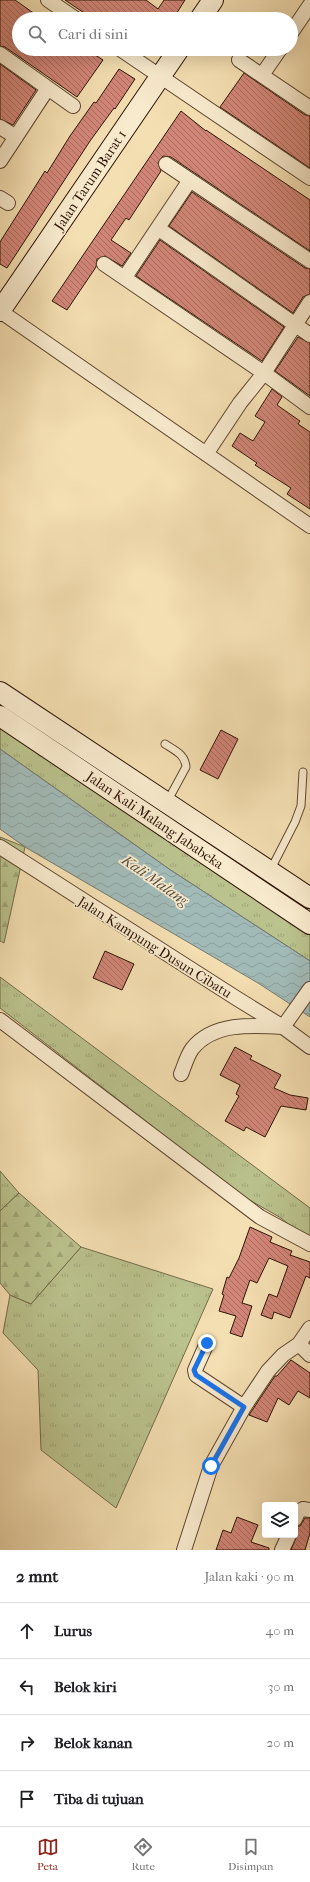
<!DOCTYPE html>
<html lang="id">
<meta charset="utf-8">
<style>
:root{--surface:#fff;--page:#f6f6f6;--text:#202124;--muted:#757577;--line:#e0e0e0;--accent:#8f2418}
body{margin:0;font-family:"IM FELL French Canon",serif;background:var(--page);color:var(--text)}
.controls{position:absolute;right:12px;bottom:12px;display:grid;overflow:hidden;border-radius:4px;box-shadow:0 4px 16px #0002}
.controls button{width:36px;height:36px;display:grid;place-items:center;padding:0;border:0;border-bottom:1px solid var(--line);background:var(--surface);color:var(--text);font:20px sans-serif}
.stop{position:absolute;width:12px;height:12px;margin:-9px;border:3px solid #1a73e8;border-radius:50%;background:#fff}
.stop.end{background:#1a73e8;border-color:#fff;box-shadow:0 1px 4px #0008}
.list{margin:0;padding:0;list-style:none}
h2{display:flex;justify-content:space-between;align-items:center;height:52px;margin:0;padding:0 16px;font-size:17px}
h2 small{font-size:13px;font-weight:400;color:var(--muted)}
.list li{display:grid;grid-template-columns:26px 1fr auto;gap:12px;align-items:center;box-sizing:border-box;height:56px;padding:0 16px;border-top:1px solid var(--line)}
.list b{display:block;font-size:15px;white-space:nowrap}
.list em{font-size:13px;font-style:normal;color:var(--muted)}
.icon{flex:none;width:22px;height:22px;fill:none;stroke:currentColor;stroke-width:2;stroke-linecap:round;stroke-linejoin:round}
.map{position:relative;flex:none;width:310px;height:1550px;overflow:hidden}
.search{position:absolute;background:var(--surface);box-shadow:0 4px 16px #0002;left:12px;right:12px;top:12px;height:44px;display:flex;align-items:center;gap:10px;box-sizing:border-box;padding:0 14px;border-radius:22px;color:var(--muted);font-size:15px}
.sheet{height:276px;background:var(--surface)}
nav{display:flex;justify-content:space-around;align-items:center;box-sizing:border-box;height:56px;border-top:1px solid var(--line);background:var(--surface);font-size:11px;color:var(--muted)}
nav a{display:grid;justify-items:center;gap:2px}
nav .on{color:var(--accent)}
.map>svg:first-child{display:block}
</style>
<div class="map">
<svg width="310" height="1550" viewBox="0 0 310 1550">
<defs>
<pattern id="grass-tufts" width="24" height="20" patternUnits="userSpaceOnUse"><rect width="24" height="20" fill="#bac28d"/><path d="M3 7l-1-3M5 7V3M7 7l1-3M15 17l-1-3M17 17v-4M19 17l1-3" fill="none" stroke="#a0a678"/></pattern>
<pattern id="forest-firs" width="22" height="20" patternUnits="userSpaceOnUse"><rect width="22" height="20" fill="#bac28d"/><path d="M5 1l3.5 6h-7zM16 11l3.5 6h-7z" fill="#a0a678"/></pattern>
<pattern id="water-waves" width="16" height="10" patternUnits="userSpaceOnUse"><rect width="16" height="10" fill="#a1bab7"/><path d="M0 5q4-4 8 0t8 0" fill="none" stroke="#8b9f9c"/></pattern>
<pattern id="building-back-hatch" width="6" height="6" patternUnits="userSpaceOnUse"><rect width="6" height="6" fill="#d28678"/><path d="M-1 5l2 2M0 0l6 6M5-1l2 2" fill="none" stroke="#ab6c60"/></pattern>
</defs>
<rect width="100%" height="100%" fill="#f4dfb2"/>
<filter id="stains"><feTurbulence type="fractalNoise" baseFrequency=".005" numOctaves="4"/><feColorMatrix values="0 0 0 0 .2 0 0 0 0 .09 0 0 0 0 .02 0 0 0 .5 -.17"/></filter>
<radialGradient id="worn" r=".72"><stop offset=".6" stop-color="#630" stop-opacity="0"/><stop offset="1" stop-color="#630" stop-opacity=".3"/></radialGradient>
<!-- grass -->
<path fill="url(#grass-tufts)" stroke="#746b4a" d="M0,692L310,899V961L169,869L0,749Z
M0,977L310,1208V1242L281,1218L241,1195L0,1008Z
M0,1171L19,1193L0,1211Z
M81,1247L213,1289L116,1508L41,1450L38,1370L3,1333L10,1295L31,1304Z"/>
<!-- forest -->
<path fill="url(#forest-firs)" stroke="#746b4a" d="M0,837L25,847L4,943L0,941Z
M19,1193L81,1247L31,1304L10,1295L0,1283V1211Z"/>
<!-- water -->
<path fill="url(#water-waves)" stroke="#737870" d="M0,749L169,869L310,961V1017L258,983L25,847L0,829Z"/>
<!-- building -->
<path fill="url(#building-back-hatch)" stroke="#2e1406" d="M0,0H15L42,19H19V49H86L103,60L77,97L5,47L0,46Z
M65,0H146L158,9L164,0H185L173,19H93Z
M0,64L36,90L13,125L0,119Z
M119,69L135,79L115,109L114,108L90,141L7,268L0,264V242L45,171L47,173L70,136L94,102L96,103Z
M244,73L305,115L310,116V168L220,107Z
M181,111L206,131V130L310,200V251L171,157L163,156L158,163L161,171L129,220L126,218L111,240L131,253L122,266L105,256L97,259L96,267L67,310L52,301Z
M192,192L305,268L310,269V294L303,297L293,313L169,226Z
M160,240L284,327L262,361L136,276Z
M298,337L310,343V396L275,371Z
M272,389L282,397L277,405L300,421L298,424L310,432V509L287,494L291,488L255,465L257,463L232,446L240,433L253,441L265,422L255,416Z
M221,730L238,739L218,779L200,770Z
M105,951L134,964L122,990L93,978Z
M235,1047L252,1056L250,1059L281,1075L274,1088L290,1095L308,1098L306,1110L281,1106L265,1137L246,1127L244,1131L225,1121L239,1096L236,1094L240,1085L220,1075Z
M250,1227L272,1237L270,1242L292,1251L290,1255L310,1262V1278L306,1276L290,1318L274,1312L272,1319L261,1315L269,1294L277,1297L288,1266L269,1258L257,1283L250,1280L242,1303L252,1306L242,1337L230,1333L236,1316L219,1311L224,1295L222,1294L227,1277L229,1278L239,1258Z
M291,1360L310,1373V1398L298,1391L289,1405L278,1398L267,1422L249,1415L275,1376H277Z
M237,1517L258,1525L251,1542L269,1548V1550H216L223,1530L231,1533Z
M305,1518H310V1533L305,1550H291L297,1535L295,1527L300,1526Z"/>
<g fill="none" stroke-linecap="round" stroke-linejoin="round">
<!-- lane casing -->
<g stroke="#604731" stroke-width="9">
<path id="lane" d="M165,744C174,750 185,754 186,767L167,802
M270,871L295,822L301,806L303,772"/>
</g>
<!-- street casing -->
<g stroke="#604731" stroke-width="16">
<path id="street" d="M48,0L76,19
M291,33L310,5
M120,49L310,178
M0,54L73,106
M239,60L310,108
M262,75L280,49
M0,127L16,137
M0,161L48,88
M166,164L310,261
M0,198L8,203
M159,229L310,335
M104,264L264,373L310,407
M125,277L190,180
M0,311L310,526
M206,454L240,403L264,373L310,302
M0,847L236,998L283,1027L310,1047
M0,1020L260,1217L310,1244
M181,1074C184,1067 187,1056 192,1049C213,1022 253,1025 283,1027L310,989
M207,1343L195,1370L196,1375L244,1407
M299,1344L310,1355
M295,1519L298,1512L303,1509L310,1510
M184,1550L211,1466L244,1407L268,1371L283,1355L299,1344L310,1328
M282,1550L289,1535"/>
</g>
<!-- secondary casing -->
<g stroke="#2e1406" stroke-width="22">
<path id="secondary" d="M200,19L213,0
M0,311L179,49
M0,692L310,898
M0,716L310,924"/>
</g>
<!-- lane -->
<use href="#lane" stroke="#f8eacd" stroke-width="7"/>
<!-- street -->
<use href="#street" stroke="#f8eacd" stroke-width="14"/>
<!-- secondary -->
<use href="#secondary" stroke="#f8eacd" stroke-width="20"/>
</g>
<g fill="none" stroke-linecap="round" stroke-linejoin="round">
<!-- route -->
<path stroke="#1a73e8" stroke-width="5" d="M207,1343L194,1370L196,1375L244,1407L211,1466"/>
</g>
<g text-anchor="middle" stroke-width="3.5" stroke-linejoin="round" paint-order="stroke">
<!-- street labels -->
<g font-size="14" fill="#2e1406" stroke="#f8eacd">
<text transform="translate(90 180) rotate(-56)" y="5">Jalan Tarum Barat 1</text>
<text transform="translate(155 820) rotate(34)" y="5">Jalan Kali Malang Jababeka</text>
<text transform="translate(155 947) rotate(32)" y="5">Jalan Kampung Dusun Cibatu</text>
</g>
<!-- water labels -->
<g font-size="15" font-style="italic" fill="#564e44" stroke="#f8eacd">
<text transform="translate(155 880) rotate(35)" y="5">Kali Malang</text>
</g>
</g>
<rect width="100%" height="100%" filter="url(#stains)"/>
<rect width="100%" height="100%" fill="url(#worn)"/>
</svg>
<div class="controls">
<button><svg class="icon" aria-label="layers" viewBox="0 0 24 24"><path d="M12 4l9 5-9 5-9-5zM3 14l9 5 9-5"/></svg></button>
</div>
<div class="stop" style="left:211px;top:1466px"></div>
<div class="stop end" style="left:207px;top:1343px"></div>
<div class="search"><svg class="icon" aria-label="search" viewBox="0 0 24 24"><circle cx="10" cy="10" r="6"/><path d="M15 15l6 6"/></svg>Cari di sini</div>
</div>
<section class="sheet">
<h2>2 mnt<small>Jalan kaki · 90 m</small></h2>
<ul class="list">
<li><svg class="icon" aria-label="ahead" viewBox="0 0 24 24"><path d="M12 20V5M6 11l6-6 6 6"/></svg><div><b>Lurus</b></div><em>40 m</em></li>
<li><svg class="icon" aria-label="left" viewBox="0 0 24 24"><path d="M17 20v-9H6M10 6l-5 5 5 5"/></svg><div><b>Belok kiri</b></div><em>30 m</em></li>
<li><svg class="icon" aria-label="right" viewBox="0 0 24 24"><path d="M7 20v-9h11M14 6l5 5-5 5"/></svg><div><b>Belok kanan</b></div><em>20 m</em></li>
<li><svg class="icon" aria-label="arrive" viewBox="0 0 24 24"><path d="M6 21V4h12l-3 4 3 4H6"/></svg><div><b>Tiba di tujuan</b></div></li>
</ul>
</section>
<nav>
<a class="on"><svg class="icon" aria-label="map" viewBox="0 0 24 24"><path d="M3 6l6-2 6 2 6-2v14l-6 2-6-2-6 2zM9 4v14M15 6v14"/></svg>Peta</a>
<a><svg class="icon" aria-label="directions" viewBox="0 0 24 24"><path d="M12 3l9 9-9 9-9-9zM9 14v-3h6M13 9l2 2-2 2"/></svg>Rute</a>
<a><svg class="icon" aria-label="saved" viewBox="0 0 24 24"><path d="M7 4h10v16l-5-4-5 4z"/></svg>Disimpan</a>
</nav>
